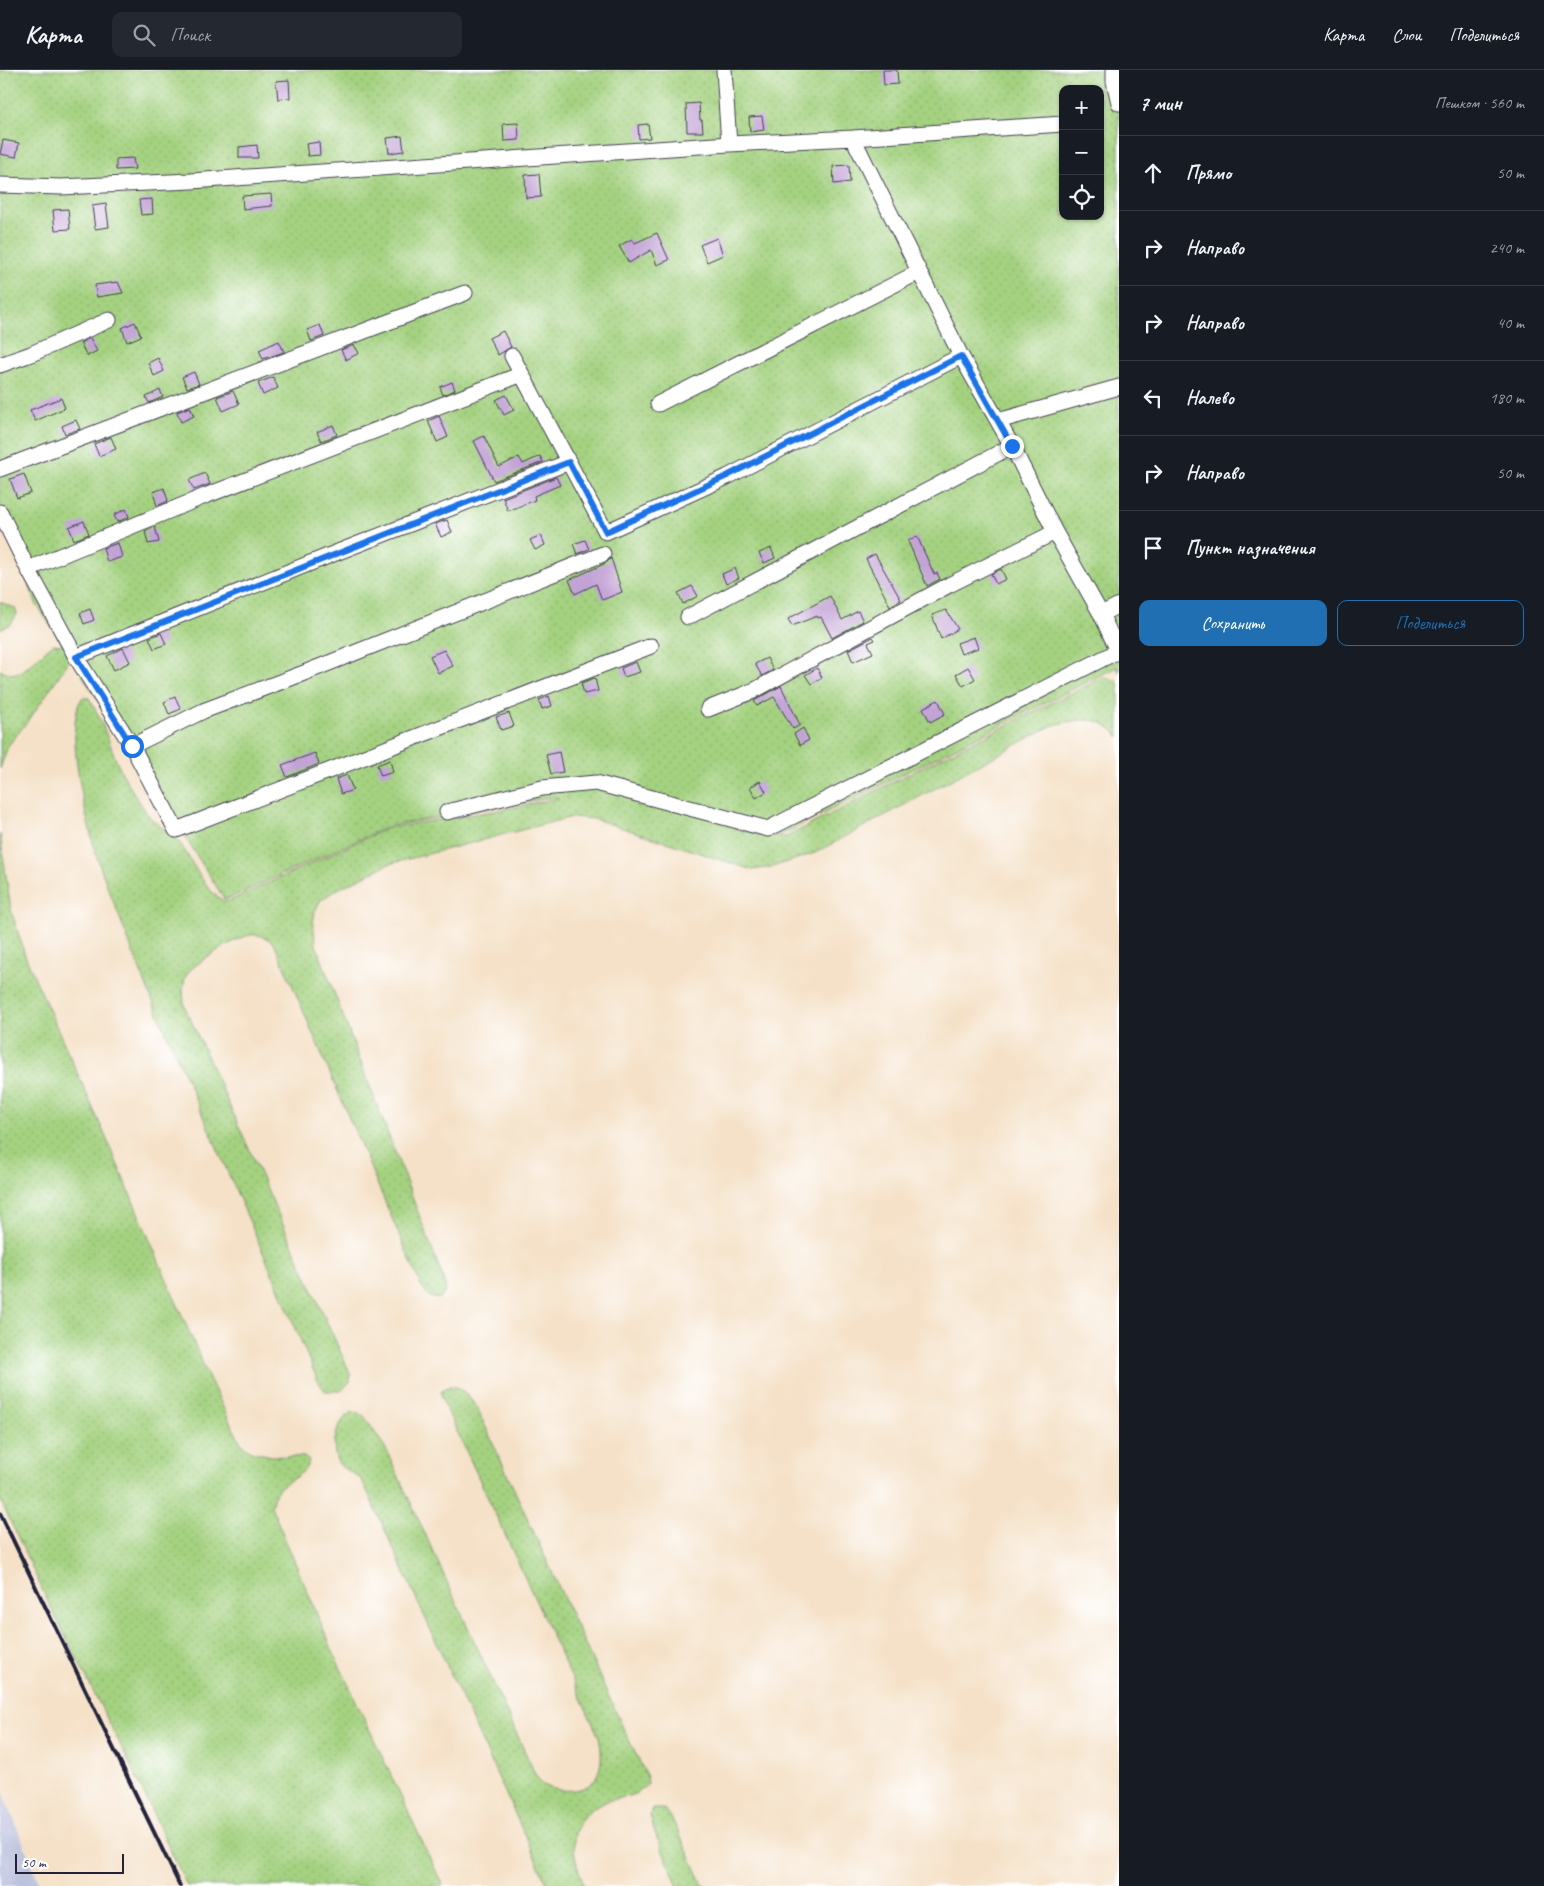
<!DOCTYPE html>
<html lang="ru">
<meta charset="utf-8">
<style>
:root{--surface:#171b24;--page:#242831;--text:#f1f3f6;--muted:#9ea1a6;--line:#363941;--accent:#1f6fb2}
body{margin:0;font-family:Caveat,sans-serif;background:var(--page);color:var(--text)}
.controls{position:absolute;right:15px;top:15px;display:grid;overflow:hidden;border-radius:10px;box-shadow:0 1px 4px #0004}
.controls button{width:45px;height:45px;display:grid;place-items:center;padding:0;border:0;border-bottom:1px solid var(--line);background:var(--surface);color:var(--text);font:25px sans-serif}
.scale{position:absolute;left:15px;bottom:12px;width:109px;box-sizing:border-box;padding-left:5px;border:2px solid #22223b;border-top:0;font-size:14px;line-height:18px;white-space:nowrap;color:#22223b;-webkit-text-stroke:4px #fff;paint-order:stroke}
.stop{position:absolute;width:15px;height:15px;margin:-11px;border:4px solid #1a73e8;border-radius:50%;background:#fff}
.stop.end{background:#1a73e8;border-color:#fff;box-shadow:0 1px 5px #0008}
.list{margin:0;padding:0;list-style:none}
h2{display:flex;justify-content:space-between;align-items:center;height:65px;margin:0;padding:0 20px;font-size:21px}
h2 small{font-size:16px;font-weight:400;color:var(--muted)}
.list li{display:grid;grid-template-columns:32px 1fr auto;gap:15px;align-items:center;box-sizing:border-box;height:75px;padding:0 20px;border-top:1px solid var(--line)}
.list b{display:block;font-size:19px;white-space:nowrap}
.list em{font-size:16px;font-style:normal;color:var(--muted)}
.actions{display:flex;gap:10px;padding:15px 20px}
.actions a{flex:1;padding:11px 0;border:1px solid var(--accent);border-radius:10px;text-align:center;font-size:18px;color:var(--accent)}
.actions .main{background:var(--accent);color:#fff}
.icon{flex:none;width:28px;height:28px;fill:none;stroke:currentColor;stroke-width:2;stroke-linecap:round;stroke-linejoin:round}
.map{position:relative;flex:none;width:1119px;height:1816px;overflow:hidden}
header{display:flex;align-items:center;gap:30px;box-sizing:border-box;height:70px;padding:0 25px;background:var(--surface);border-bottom:1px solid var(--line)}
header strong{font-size:24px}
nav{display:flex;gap:28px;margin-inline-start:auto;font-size:18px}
.search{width:350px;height:45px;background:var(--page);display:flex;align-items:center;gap:12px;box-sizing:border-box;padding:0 18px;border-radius:10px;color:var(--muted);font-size:19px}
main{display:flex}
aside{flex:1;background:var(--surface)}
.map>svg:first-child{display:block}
</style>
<header>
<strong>Карта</strong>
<div class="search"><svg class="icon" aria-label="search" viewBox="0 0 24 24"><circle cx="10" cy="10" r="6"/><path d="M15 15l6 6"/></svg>Поиск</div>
<nav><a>Карта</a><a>Слои</a><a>Поделиться</a></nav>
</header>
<main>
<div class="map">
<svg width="1119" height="1816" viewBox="0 0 1119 1816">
<defs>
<pattern id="green-dots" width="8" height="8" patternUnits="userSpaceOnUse" patternTransform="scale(1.25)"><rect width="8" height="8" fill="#a4d280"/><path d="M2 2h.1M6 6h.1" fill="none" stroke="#8db470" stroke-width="1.8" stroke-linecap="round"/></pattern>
</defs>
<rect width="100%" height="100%" fill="#fff"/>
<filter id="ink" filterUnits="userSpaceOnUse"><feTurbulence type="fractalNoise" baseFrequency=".02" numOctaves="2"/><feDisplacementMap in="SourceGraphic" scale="10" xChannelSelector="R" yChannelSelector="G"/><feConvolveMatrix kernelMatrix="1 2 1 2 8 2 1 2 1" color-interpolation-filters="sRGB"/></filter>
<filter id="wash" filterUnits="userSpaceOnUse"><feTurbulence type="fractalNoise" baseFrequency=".0096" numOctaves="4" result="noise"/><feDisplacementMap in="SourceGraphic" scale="20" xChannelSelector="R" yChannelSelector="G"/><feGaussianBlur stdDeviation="1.12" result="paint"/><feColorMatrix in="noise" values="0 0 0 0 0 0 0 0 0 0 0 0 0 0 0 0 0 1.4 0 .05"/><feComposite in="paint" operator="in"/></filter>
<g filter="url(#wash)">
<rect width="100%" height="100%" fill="#f5e1c7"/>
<!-- industrial -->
<path fill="#bdc3de" d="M0,1714L40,1816H0Z"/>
<!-- green -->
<path fill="url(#green-dots)" stroke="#637a5e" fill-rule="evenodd" d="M0,0H1119V602L1117,597L781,765L735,758L761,765L786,767L938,689L1104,607L1116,610L1119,616V667C1100,643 1077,649 1051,656L815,783L772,797L752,800L595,749L572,747L389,794L334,821L320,831L315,841L313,853L316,875L443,1208L446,1221L440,1228C429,1229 427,1225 421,1216L275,875C270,869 260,864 251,865C239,866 190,895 186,906C182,916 183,927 185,937L350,1303V1312L341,1321H325L318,1311C275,1208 229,1105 184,1003C160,950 138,897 118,843C111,825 103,807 98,790C88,757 62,655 82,628H89C103,650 109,675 120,699C127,713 137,728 146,742C156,756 172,762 182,776C192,792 209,827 227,832L388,758L494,741L560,728L553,727L389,756L225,830L71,588L31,647L8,676L0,699V600L13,604L25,599L53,574L63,575L37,535L0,447ZM1063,19H1100V146H1063Z
M0,532L15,538L17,544L11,554L0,559Z
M0,764L11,840L26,888L104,1063L208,1306L233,1358L242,1375L253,1382L272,1386L304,1387L309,1390C306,1408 283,1409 275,1424C273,1427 273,1432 271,1436L334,1584L443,1816H187L131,1696L48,1532L0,1429Z
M451,1316C463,1317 470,1329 477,1338L625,1662L647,1707L648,1713C638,1727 626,1726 611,1730C600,1733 591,1738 584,1746C566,1768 576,1792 584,1816H548L362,1410C356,1404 348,1402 342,1397C327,1384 336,1348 353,1342L364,1346L386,1379L536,1706C538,1709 541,1713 544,1715C557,1723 587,1723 595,1709C603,1696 602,1681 599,1667L442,1329L441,1322L445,1318Z
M652,1739H664L672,1749L704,1816H678L655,1763L650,1745Z"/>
<g id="blocks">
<!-- building -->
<path fill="#c3a3d6" d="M883,0H897L898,14L884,15Z
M289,10L290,28L278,29L276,11Z
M699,33L700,50H702L703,62H687L686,34Z
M762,46L764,60L750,62L749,47Z
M518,53L519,70L504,71L503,54Z
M648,54L650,68L639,69L638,55Z
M402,66L404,81L389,83L387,68Z
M3,70L19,73L16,87L0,84Z
M319,72L320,85L308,86L306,74Z
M257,75L258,88H239V77Z
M133,88L135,99L116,100V89Z
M849,95L850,112L834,114L833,96Z
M539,104L541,127L526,128L525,105Z
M271,124L272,136L243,139L242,126Z
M152,129L153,144L141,145L139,130Z
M106,134L109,157L95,159L92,136Z
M68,139L70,159L55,160L53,140Z
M657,163L669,190L657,195L651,180L629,193L619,176L632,169L635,173Z
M717,168L723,185L707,192L700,175Z
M118,212L123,223L97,227L95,215Z
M135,252L141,266L127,272L122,258Z
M320,255L324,266L311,271L307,260Z
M503,261L511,277L498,285L489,268Z
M90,268L97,281L87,286L80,273Z
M279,271L284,282L263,289L259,280Z
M354,275L359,283L346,290L341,280Z
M158,288L164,301L154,306L148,293Z
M194,302L199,314L187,318L182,307Z
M273,307L278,318L263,325L258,313Z
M452,312L455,320L443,325L440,317Z
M160,320L163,327L149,333L146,327Z
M233,321L239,334L223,341L217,327Z
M506,325L514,340L504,345L496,330Z
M61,328L65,338L35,351L30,340Z
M190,337L194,346L181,352L177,342Z
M439,346L448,367L437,372L428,351Z
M76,350L80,359L65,364L62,356Z
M333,355L337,365L321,371L317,362Z
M484,366L499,397L519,387L523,394L540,386L543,392L494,411L474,371Z
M111,367L116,379L99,386L94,374Z
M205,403L210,414L194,420L189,410Z
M24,404L31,423L17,428L10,409Z
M556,407L560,415L534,426L535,430L508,441L503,428Z
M164,418L168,431L157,436L153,422Z
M126,439L129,447L117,452L114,445Z
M447,450L452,462L441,467L435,454Z
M84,451L89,464L74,470L69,457Z
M155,457L159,472L148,474L145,461Z
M541,465L545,475L535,480L530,470Z
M917,466L934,504L937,503L940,509L927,516L908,471Z
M585,470L589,479L577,484L573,474Z
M118,473L122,487L107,492L103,478Z
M771,478L775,488L764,493L759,483Z
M875,484L901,530L890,536L866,489Z
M611,488L622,522L602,530L596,514L575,524L569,510L606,493Z
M735,498L739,508L726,514L722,504Z
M1001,499L1006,509L996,514L991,504Z
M692,516L698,526L683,534L678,523Z
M830,526L842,550L858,541L863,551L832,568L821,547L818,548L817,546L792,556L788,549Z
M90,539L94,550L84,554L80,543Z
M946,540L958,559L941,569L932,545Z
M161,563L166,574L154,579L149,568Z
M873,567L875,570L868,573L873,583L853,592L848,580Z
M974,567L978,578L961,584L957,573Z
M123,578L130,592L114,600L107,586Z
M444,580L453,596L438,603L430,586Z
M767,588L773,600L762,606L755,594Z
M636,592L640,602L624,607L621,598Z
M968,597L975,609L963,616L956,604Z
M817,598L822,608L811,614L805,605Z
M595,608L598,621L584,624L581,613Z
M781,616L800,655L793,659L774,627L757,636L754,631Z
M549,626L552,636L542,639L539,630Z
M175,627L181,639L169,644L164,632Z
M938,630L945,644L930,652L923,638Z
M509,643L514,656L501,660L496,647Z
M803,658L809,670L800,675L794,664Z
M559,682L563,702L551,704L546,685Z
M315,683L319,694L287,707L282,695Z
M390,690L393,702L381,706L377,695Z
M347,705L353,720L341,724L336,709Z
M760,711L766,722L756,728L750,717Z"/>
</g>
</g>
<g filter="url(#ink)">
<use href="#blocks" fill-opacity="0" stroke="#423f50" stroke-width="1"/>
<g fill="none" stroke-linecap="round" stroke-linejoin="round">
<!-- minor casing -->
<g stroke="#423f50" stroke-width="17">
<path id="minor" d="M724,0L729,74L853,68L961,286L1012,376L1055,462L1101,544L1119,583
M1114,0V11L1119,33
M853,68L1063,54
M0,115L61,117L191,111L729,74
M512,286L606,462L727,407L961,286
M0,295L31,284L109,250
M658,334L919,202
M998,351L1119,317
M0,399L465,223
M0,442L28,499L76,587L132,676L176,760L651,576
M28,499L205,426L517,306
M1101,544L1119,535
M688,547L1012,376
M76,587L338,482L569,392
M708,639L753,621L949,515L1055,462
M132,676L203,641L304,603L603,484
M447,742L542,718L596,713L768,759L1118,581"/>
</g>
<!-- minor -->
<use href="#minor" stroke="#fff" stroke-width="15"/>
<!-- rail -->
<path stroke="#22223b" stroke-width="4" d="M0,1443L180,1816"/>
</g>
</g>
<g fill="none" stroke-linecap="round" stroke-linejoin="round" filter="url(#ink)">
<!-- route -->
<path stroke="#1a73e8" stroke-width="6" d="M132,676L76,587L569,392L606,462L727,406L961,286L1012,376"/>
</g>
</svg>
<div class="controls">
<button>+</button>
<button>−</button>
<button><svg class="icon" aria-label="locate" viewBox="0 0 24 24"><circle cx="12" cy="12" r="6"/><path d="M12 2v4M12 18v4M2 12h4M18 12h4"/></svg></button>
</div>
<div class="scale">50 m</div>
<div class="stop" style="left:132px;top:676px"></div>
<div class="stop end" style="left:1012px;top:376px"></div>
</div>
<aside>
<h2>7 мин<small>Пешком · 560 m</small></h2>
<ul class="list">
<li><svg class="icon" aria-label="ahead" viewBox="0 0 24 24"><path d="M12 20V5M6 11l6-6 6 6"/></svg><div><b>Прямо</b></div><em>50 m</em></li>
<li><svg class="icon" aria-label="right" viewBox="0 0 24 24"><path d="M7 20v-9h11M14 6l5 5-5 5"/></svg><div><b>Направо</b></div><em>240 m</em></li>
<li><svg class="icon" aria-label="right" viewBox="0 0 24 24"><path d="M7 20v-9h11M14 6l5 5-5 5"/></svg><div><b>Направо</b></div><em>40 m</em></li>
<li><svg class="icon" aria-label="left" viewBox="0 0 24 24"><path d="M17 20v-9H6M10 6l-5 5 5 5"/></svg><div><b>Налево</b></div><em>180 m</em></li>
<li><svg class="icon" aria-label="right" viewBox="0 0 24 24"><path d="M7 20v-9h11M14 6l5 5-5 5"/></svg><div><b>Направо</b></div><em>50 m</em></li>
<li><svg class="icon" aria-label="arrive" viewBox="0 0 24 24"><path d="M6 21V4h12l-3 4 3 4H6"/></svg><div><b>Пункт назначения</b></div></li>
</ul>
<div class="actions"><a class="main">Сохранить</a><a>Поделиться</a></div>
</aside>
</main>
